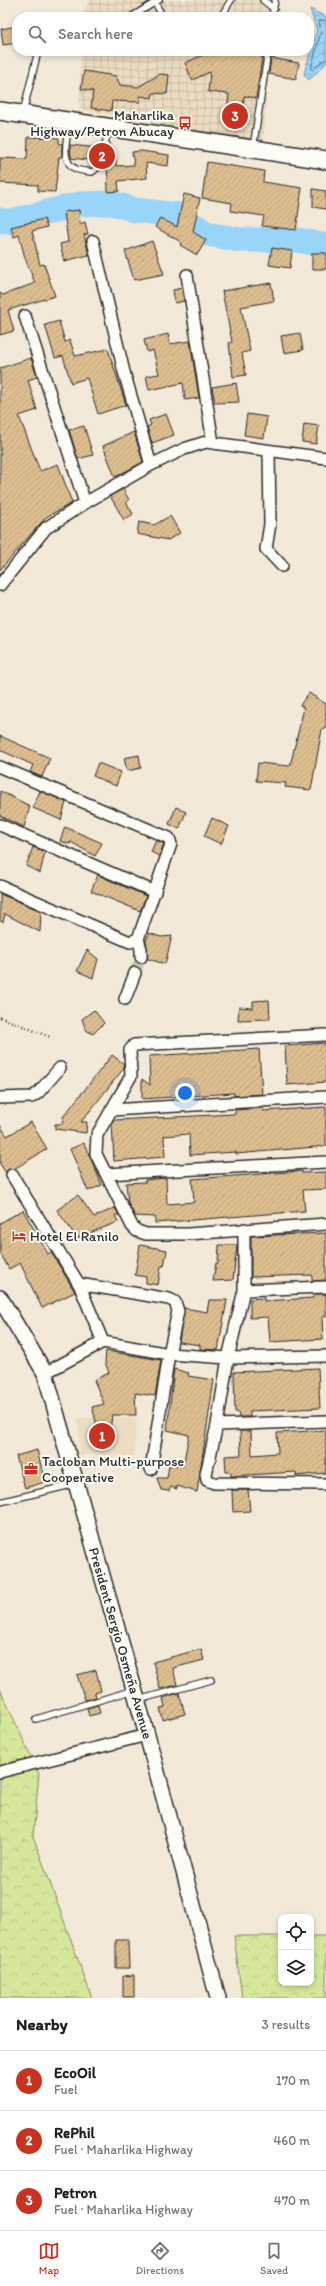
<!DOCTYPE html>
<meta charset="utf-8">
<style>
:root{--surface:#fff;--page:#f2f2f2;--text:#202124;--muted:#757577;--line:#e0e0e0;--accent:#c8321e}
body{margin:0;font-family:Itim,sans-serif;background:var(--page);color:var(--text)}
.controls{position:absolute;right:12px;bottom:12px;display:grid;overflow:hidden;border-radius:8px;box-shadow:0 2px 6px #0003}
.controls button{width:36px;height:36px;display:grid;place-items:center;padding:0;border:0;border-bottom:1px solid var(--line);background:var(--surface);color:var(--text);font:20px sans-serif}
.you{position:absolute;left:185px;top:1093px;width:14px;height:14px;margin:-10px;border:3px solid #fff;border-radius:50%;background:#1a73e8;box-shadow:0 0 0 6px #1a73e833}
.badge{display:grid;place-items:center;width:26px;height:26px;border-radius:50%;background:var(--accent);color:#fff;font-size:13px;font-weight:700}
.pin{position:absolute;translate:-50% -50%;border:2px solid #fff;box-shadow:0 1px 4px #0006}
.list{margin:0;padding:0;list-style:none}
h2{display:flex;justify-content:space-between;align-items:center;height:52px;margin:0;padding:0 16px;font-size:17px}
h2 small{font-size:13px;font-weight:400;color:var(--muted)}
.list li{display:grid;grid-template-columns:26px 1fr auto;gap:12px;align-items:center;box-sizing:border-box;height:60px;padding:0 16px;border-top:1px solid var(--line)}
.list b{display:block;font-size:15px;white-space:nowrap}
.list p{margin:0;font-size:13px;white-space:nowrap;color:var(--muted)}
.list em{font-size:13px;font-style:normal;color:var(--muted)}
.icon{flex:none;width:22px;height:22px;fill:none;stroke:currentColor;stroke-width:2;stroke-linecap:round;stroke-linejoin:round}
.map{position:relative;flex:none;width:326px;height:1998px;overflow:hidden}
.search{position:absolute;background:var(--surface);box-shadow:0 2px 6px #0003;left:12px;right:12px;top:12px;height:44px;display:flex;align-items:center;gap:10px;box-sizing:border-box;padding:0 14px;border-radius:16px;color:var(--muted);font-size:15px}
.sheet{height:232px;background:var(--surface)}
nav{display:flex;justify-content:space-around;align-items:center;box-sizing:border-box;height:56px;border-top:1px solid var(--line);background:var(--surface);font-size:11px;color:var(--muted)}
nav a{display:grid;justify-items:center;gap:2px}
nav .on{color:var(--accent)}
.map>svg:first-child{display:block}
</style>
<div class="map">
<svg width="326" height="1998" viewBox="0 0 326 1998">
<defs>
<pattern id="industrial-grid" width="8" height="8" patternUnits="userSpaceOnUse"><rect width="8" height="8" fill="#ecdcc2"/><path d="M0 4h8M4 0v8" fill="none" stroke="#cbbda7"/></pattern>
<pattern id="forest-crowns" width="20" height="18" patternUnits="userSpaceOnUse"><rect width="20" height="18" fill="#d5e79a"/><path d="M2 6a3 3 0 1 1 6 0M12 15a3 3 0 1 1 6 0" fill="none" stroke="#b7c685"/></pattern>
<pattern id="water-waves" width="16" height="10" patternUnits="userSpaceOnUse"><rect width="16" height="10" fill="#99d4f9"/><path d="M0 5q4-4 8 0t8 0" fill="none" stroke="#84b6d6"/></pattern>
<pattern id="building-hatch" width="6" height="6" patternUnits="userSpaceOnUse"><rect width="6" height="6" fill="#ddbe90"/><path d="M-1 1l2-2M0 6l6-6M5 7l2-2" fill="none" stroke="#bea37c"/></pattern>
</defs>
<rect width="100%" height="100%" fill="#f3e9d8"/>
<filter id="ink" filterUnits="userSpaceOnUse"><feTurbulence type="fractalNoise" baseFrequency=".025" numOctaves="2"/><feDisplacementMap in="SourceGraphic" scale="8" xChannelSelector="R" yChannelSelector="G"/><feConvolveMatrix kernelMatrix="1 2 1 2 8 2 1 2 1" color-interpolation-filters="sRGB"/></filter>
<g filter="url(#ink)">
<!-- built -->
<path fill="#ecdcc2" d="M78,1418H137L134,1456L80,1455Z"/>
<!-- industrial -->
<path fill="url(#industrial-grid)" d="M89,0H274L273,17H82Z
M81,51H270L263,143L79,109Z"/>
<!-- forest -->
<path fill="url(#forest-crowns)" stroke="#808962" d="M0,1689L39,1774L33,1836L92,1998H0Z
M234,1936H281V1983H311V1936H326V1998H242Z"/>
<!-- water -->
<path fill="url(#water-waves)" stroke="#6d90a7" d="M310,9L326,17V63L309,80L304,74L317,30Z"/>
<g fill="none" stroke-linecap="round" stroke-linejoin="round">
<!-- shore -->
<path stroke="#576f7d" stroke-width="1" d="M326,20L319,21L321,31L311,69L313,70L322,61L326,60"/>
<!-- river -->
<path stroke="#99d4f9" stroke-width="25" d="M0,220L8,222L80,204L113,203L134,210L178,215L208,234L240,240H298L326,246"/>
</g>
<!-- building -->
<path fill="url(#building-hatch)" stroke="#2b2b2b" d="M17,26V43L3,45L1,29Z
M212,51H263L256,98L244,96L241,125L226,124L229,94L208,92L210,72L192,80L185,63Z
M271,58L299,63L296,79L269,74Z
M84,71L116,76L120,85L138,87L160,74L169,75L167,94L153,93L152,98L140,96V102L112,101L111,111L91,108L93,91L81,89Z
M28,137L59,138V143L62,144V157H59L55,192L38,191V185L0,183V158L27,159Z
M70,145L99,148L97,161L71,158Z
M141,151L169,155L168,166L146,163L147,178L118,181L119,191L108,192L107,159L116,158V166L134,165L132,152Z
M207,162L264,171L263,182L302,188L296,230L262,226L264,216L231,211L232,203L202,198Z
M313,189L326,191V209L313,207Z
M184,194L200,198L193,232L206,240L197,255L180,245L181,242L155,227L160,218L177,227Z
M79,210L80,224L85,222L88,234L84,235L89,255L64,261L60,244L68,242L64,212Z
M44,219L47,227L32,231L40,265L44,264L55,296L8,310L14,331L0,335V293L3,295L35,283L25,258L19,235L14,237L11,227Z
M152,241L164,274L134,280L125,251Z
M272,248L292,251L290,268L269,265Z
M312,253H326V269H312Z
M271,283L274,301L241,307L250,351L242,353L246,375L233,377L229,343L232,342L222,291Z
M182,288L184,301L175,303L173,290Z
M59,321L65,342L70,340L75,356L108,349L126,405L98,414L87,378L71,383L63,356L55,358L45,325Z
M300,333L303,350L284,353L281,336Z
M168,334L170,344L190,341L199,398L185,400L183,383L149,390L146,376L159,374L153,350L147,352L144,340Z
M31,358L37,377L28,380L37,410L19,416L40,471L58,464L72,503L46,517L0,570V368Z
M236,383L239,402L215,403L212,387Z
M166,414L174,435L152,443L147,427L151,425L149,420Z
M247,414L267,417L264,438L244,435Z
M304,424L319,426L316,444L302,442Z
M84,426L93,455L78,459L69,430Z
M134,432L143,462L115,477L103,446Z
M123,489L129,500L126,502L133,514L124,520L110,496Z
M170,516L180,533L168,540L137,534L139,522L154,525Z
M309,693L326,704V727L322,729L311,790L285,787L286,783L256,781L258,763L290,766L304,708L300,705Z
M0,736L50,758L42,777L30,772L33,765L0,750Z
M139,755L141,768L127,771L124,758Z
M98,763L121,772L116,786L93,776Z
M0,791L30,806L24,827L0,816Z
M40,791L66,802L61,820L33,808Z
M176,807L186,812L179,829L169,824Z
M212,818L229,826L221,844L204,836Z
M65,827L102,843L95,856L71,842L70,844L60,841Z
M156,840L164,844L159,856L151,852Z
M33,847L45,852L40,873L26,866Z
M98,875L146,896L140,911L91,891Z
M0,894L41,911L40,932L5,914L3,922L0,921Z
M149,933L161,937L172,936L165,964L148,959L146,941Z
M87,950L98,959L93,978L77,971Z
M269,1000L270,1019L238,1020L239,1007L253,1008V1001Z
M94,1010L104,1023L93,1034L86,1030L82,1019Z
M325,1043L326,1082L287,1085L285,1046Z
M259,1049L262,1094L234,1096V1093L142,1099V1079L150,1085L149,1056Z
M112,1055L124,1064V1068L81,1122H87L86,1133L55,1129V1124H62L63,1117Z
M326,1107V1146L236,1154V1152L190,1155L189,1134L164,1136L165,1157L114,1161L112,1123L114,1120L235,1114V1110L263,1108V1111Z
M31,1122L47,1149L14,1169H9L6,1173L0,1164V1125L7,1136Z
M84,1143L102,1185L88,1191L70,1149Z
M302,1171V1173L326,1172V1189L303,1190L305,1211L155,1223V1217L135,1216L128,1203L126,1183L146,1182L145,1180L166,1178L167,1204L194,1202L192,1179Z
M78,1195L94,1217L115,1208L119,1215H115L118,1222L77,1238L57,1210Z
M23,1210L48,1254L51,1252L75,1292L42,1308L20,1263L9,1269L0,1253V1223Z
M326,1233V1280L312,1281V1275L251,1277V1236Z
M140,1245L167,1250L164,1266H161L158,1285L146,1283V1277L135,1275Z
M219,1245H237L233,1280L213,1281L216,1263H218Z
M313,1294H326V1317H322L323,1339L270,1342L268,1317L250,1318V1299L264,1298V1301L313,1298Z
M209,1300H227L218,1350L200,1349V1345L179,1342L184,1308L207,1312Z
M106,1351L161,1360L155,1396L135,1393L136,1415H112L108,1446L93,1444L96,1421L92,1407L104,1404L94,1380L109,1373L105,1362Z
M318,1368L320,1408L250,1411V1417H239L238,1412H235L234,1372Z
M174,1369L189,1373L188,1376L214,1380L197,1492L177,1486V1489L171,1487L169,1491L161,1490L157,1478H167L169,1465L183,1466L189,1435L167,1430Z
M326,1430V1473L296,1476V1472L231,1476V1472H226L225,1456L241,1455L240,1431H251L252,1455L278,1453L277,1433Z
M37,1450L45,1482L25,1488L16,1456Z
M232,1490H248L250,1511L233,1512Z
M201,1649L204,1660L173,1668L177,1685L160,1689L153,1662Z
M96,1670L101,1691L95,1693L96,1697L85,1700L77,1675Z
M179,1693L185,1714L163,1720L160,1708L165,1707L163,1698Z
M98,1705L100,1713L89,1716L87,1708Z
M116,1940H128L129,1968H116Z
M134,1975V1997H123V1976Z"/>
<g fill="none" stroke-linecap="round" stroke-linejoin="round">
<!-- street-tunnel -->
<path stroke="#cbc3b5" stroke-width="11" stroke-dasharray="11 5.5" stroke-linecap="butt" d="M135,973L141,957"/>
<!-- lane casing -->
<g stroke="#2b2b2b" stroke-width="8">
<path id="lane" d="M263,0L274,9
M155,3L163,17
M131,17L159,0
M221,17L231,0
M272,17L275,0
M23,113L38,51
M69,122C68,136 59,162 76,169C80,171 87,171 92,172C107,163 105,145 107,129
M253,148L268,51
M0,1502L75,1484
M138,1700L211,1680
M36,1719L134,1690"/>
</g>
<!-- street casing -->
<g stroke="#2b2b2b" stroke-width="14">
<path id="street" d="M93,241L124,372L151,465
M187,275L213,443
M25,316L85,503
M269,451L270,524L266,549L282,566
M0,585L46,528L85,503L151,465L184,449L206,442L326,458
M0,767L169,838L171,844L138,939L130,942L0,886
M0,825L155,892
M138,939L141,949V957
M125,999L135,973
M326,1035L134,1045L130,1050L131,1076L97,1135L96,1154L132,1226L137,1231L146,1234H188L326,1224
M0,1098L32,1097L38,1093L60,1068
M111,1110L326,1097
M106,1174L326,1162
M12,1175L79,1284L103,1342
M244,1229V1290L228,1358L217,1425L206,1474L207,1480L214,1483L326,1484
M79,1284L169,1299L175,1302L178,1311L169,1354L151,1469
M244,1290L326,1287
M45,1373L103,1342L169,1354L228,1358L326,1356
M217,1425L326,1421
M0,1772L147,1735"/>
</g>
<!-- secondary casing -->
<g stroke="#2b2b2b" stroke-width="18">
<path id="secondary" d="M0,1298L45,1373L147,1735L218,1998"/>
</g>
<!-- primary casing -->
<g stroke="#2b2b2b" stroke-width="20">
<path id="primary" d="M0,111L326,160"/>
</g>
<!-- path -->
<path stroke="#2b2b2b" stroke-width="2.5" stroke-dasharray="1 3" stroke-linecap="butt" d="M0,1017L50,1037"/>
<!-- lane -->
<use href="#lane" stroke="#fdfcf7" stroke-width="5.5"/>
<!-- street -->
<use href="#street" stroke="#fdfcf7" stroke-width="11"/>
<!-- secondary -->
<use href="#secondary" stroke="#fdfcf7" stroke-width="15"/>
<!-- primary -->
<use href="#primary" stroke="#fdfcf7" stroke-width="17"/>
</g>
</g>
<!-- icons -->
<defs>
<g id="bus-bare" transform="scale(1.08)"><path d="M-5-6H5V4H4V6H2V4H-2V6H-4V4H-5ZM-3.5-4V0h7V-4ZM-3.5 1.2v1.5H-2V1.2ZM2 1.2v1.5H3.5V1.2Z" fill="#c8321e" stroke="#fdfcf7" stroke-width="2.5" paint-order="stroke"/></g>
<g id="hotel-bare" transform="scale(1.08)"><path d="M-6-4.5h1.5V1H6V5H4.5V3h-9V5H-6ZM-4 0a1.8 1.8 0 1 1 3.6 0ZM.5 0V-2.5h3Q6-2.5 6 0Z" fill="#c8321e" stroke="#fdfcf7" stroke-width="2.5" paint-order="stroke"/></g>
<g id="office-bare" transform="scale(1.08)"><path d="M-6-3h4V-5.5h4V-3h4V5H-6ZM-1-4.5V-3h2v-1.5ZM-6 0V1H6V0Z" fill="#c8321e" stroke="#fdfcf7" stroke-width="2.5" paint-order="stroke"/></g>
</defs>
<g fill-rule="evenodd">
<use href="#bus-bare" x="185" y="123"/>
<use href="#hotel-bare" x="19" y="1236"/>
<use href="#office-bare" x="31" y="1469"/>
</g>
<g text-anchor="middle" stroke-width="4" stroke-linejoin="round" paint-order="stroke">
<!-- poi labels -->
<g font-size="14" fill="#2b2b2b" stroke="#fdfcf7" text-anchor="start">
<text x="174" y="120" text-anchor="end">Maharlika<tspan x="174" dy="16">Highway/Petron Abucay</tspan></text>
<text x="30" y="1241">Hotel El Ranilo</text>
<text x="42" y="1466">Tacloban Multi-purpose<tspan x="42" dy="16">Cooperative</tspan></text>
</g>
<!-- street labels -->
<g font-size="14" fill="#2b2b2b" stroke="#fdfcf7">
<text transform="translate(121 1643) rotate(74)" y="5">President Sergio Osmeña Avenue</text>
</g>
</g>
</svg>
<div class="controls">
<button><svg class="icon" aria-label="locate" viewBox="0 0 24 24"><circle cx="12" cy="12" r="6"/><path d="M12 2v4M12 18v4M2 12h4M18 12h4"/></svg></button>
<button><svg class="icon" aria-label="layers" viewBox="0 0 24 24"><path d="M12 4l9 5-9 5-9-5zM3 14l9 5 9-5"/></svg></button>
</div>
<div class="you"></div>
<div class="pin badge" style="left:102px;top:1436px">1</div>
<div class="pin badge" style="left:102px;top:156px">2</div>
<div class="pin badge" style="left:235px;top:116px">3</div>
<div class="search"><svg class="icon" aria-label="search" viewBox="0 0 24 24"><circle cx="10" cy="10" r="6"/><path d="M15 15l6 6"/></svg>Search here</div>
</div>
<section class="sheet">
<h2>Nearby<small>3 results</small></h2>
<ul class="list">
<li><span class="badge">1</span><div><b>EcoOil</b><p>Fuel</p></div><em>170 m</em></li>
<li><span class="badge">2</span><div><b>RePhil</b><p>Fuel · Maharlika Highway</p></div><em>460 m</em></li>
<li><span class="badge">3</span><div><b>Petron</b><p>Fuel · Maharlika Highway</p></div><em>470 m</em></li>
</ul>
</section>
<nav>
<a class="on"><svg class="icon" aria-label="map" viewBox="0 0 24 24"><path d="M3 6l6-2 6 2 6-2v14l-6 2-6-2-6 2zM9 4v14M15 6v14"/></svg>Map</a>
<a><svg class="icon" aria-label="directions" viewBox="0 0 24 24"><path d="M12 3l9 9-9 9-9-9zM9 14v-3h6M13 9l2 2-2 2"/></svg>Directions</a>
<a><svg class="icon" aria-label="saved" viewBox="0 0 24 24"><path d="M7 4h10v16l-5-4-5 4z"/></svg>Saved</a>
</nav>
